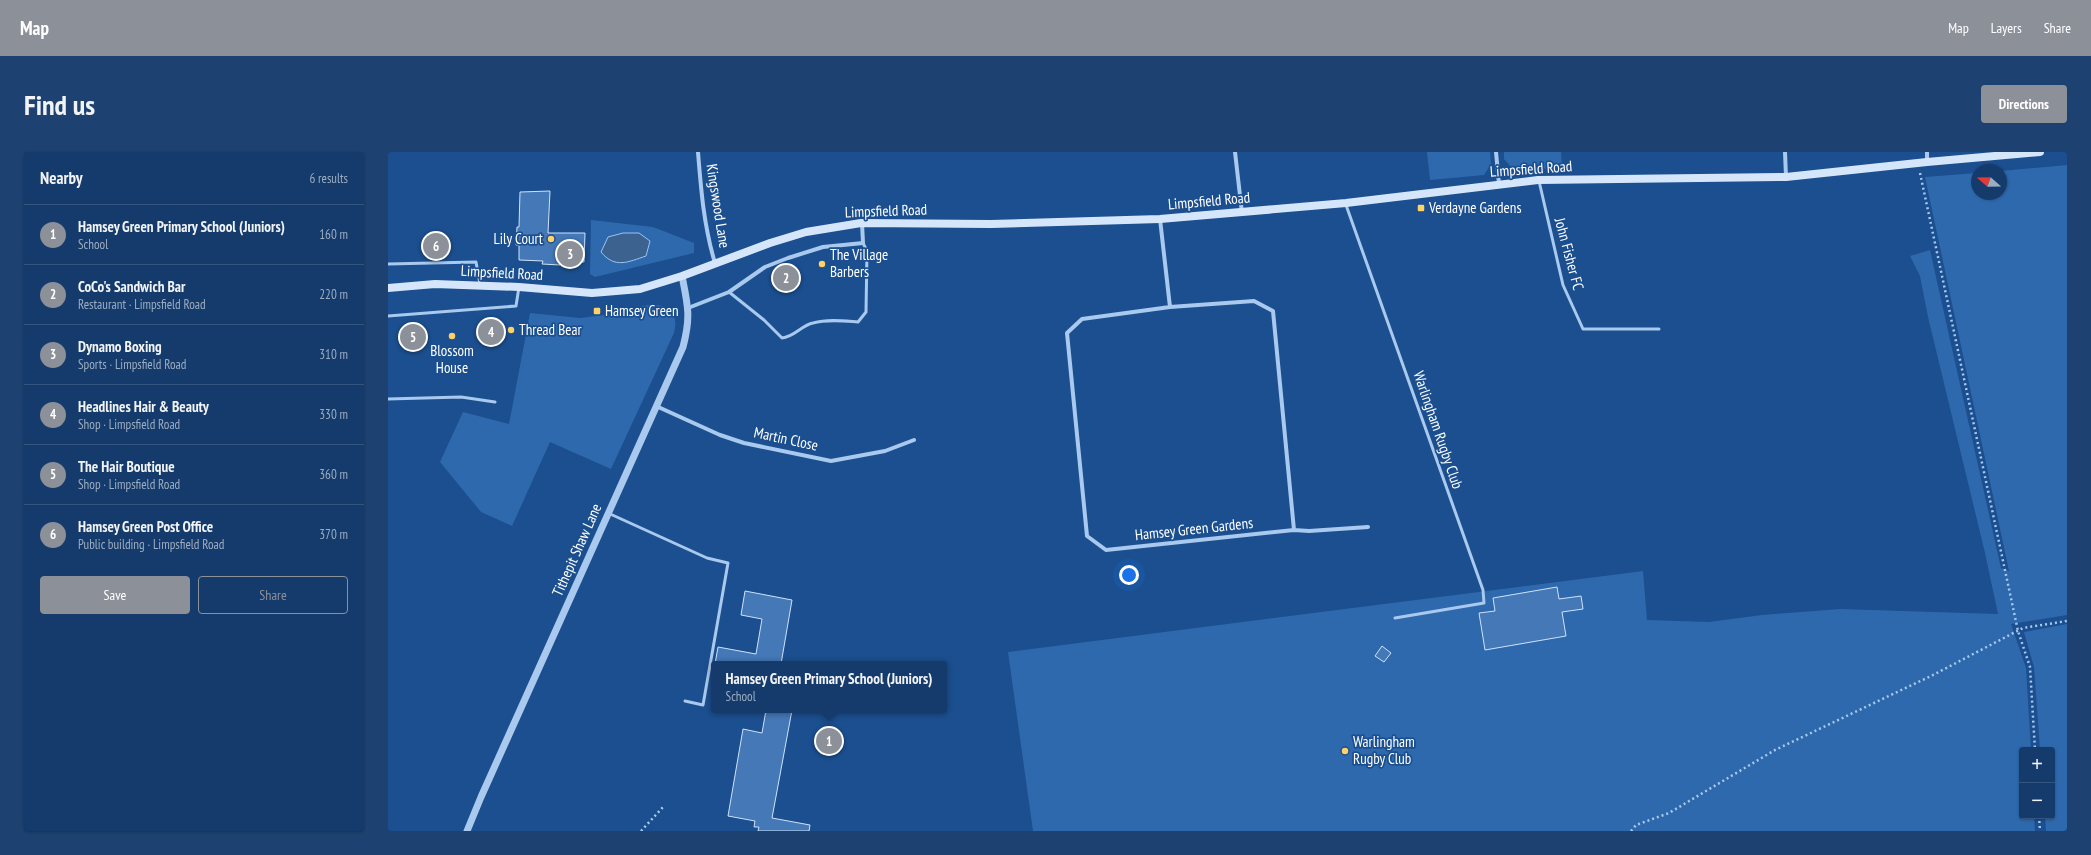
<!DOCTYPE html>
<meta charset="utf-8">
<style>
:root{--surface:#143b6b;--page:#1d4271;--text:#f1f3f6;--muted:#9dadc1;--line:#33557e;--accent:#8c9099}
body{margin:0;font-family:"PT Sans Narrow",sans-serif;background:var(--page);color:var(--text)}
.controls{position:absolute;right:12px;bottom:12px;display:grid;overflow:hidden;border-radius:4px;box-shadow:0 1px 3px #0004}
.controls button{width:36px;height:36px;display:grid;place-items:center;padding:0;border:0;border-bottom:1px solid var(--line);background:var(--surface);color:var(--text);font:20px sans-serif}
.compass{position:absolute;left:1583px;top:12px;width:36px;height:36px;border-radius:50%;background:var(--surface);box-shadow:0 1px 3px #0004;rotate:290deg}
.you{position:absolute;left:741px;top:423px;width:14px;height:14px;margin:-10px;border:3px solid #fff;border-radius:50%;background:#1a73e8;box-shadow:0 0 0 6px #1a73e833}
.badge{display:grid;place-items:center;width:26px;height:26px;border-radius:50%;background:var(--accent);color:#fff;font-size:13px;font-weight:700}
.pin{position:absolute;translate:-50% -50%;border:2px solid #fff;box-shadow:0 1px 4px #0006}
.popup{position:absolute;left:323px;top:509px;width:236px;height:52px;box-sizing:border-box;display:grid;place-content:center;border-radius:4px;background:var(--surface);filter:drop-shadow(0 1px 3px #0005);font-size:13px;white-space:nowrap;color:var(--muted)}
.popup b{font-size:15px;color:var(--text)}
.popup::after{content:'';position:absolute;left:50%;top:100%;margin-left:-8px;border:8px solid transparent;border-top-color:var(--surface)}
.list{margin:0;padding:0;list-style:none}
h2{display:flex;justify-content:space-between;align-items:center;height:52px;margin:0;padding:0 16px;font-size:17px}
h2 small{font-size:13px;font-weight:400;color:var(--muted)}
.list li{display:grid;grid-template-columns:26px 1fr auto;gap:12px;align-items:center;box-sizing:border-box;height:60px;padding:0 16px;border-top:1px solid var(--line)}
.list b{display:block;font-size:15px;white-space:nowrap}
.list p{margin:0;font-size:13px;white-space:nowrap;color:var(--muted)}
.list em{font-size:13px;font-style:normal;color:var(--muted)}
.actions{display:flex;gap:8px;padding:12px 16px}
.actions a{flex:1;padding:9px 0;border:1px solid var(--accent);border-radius:4px;text-align:center;font-size:14px;color:var(--accent)}
.actions .main{background:var(--accent);color:#fff}
.map{position:relative;flex:none;width:1679px;height:679px;overflow:hidden;border-radius:4px}
header{display:flex;align-items:center;gap:24px;box-sizing:border-box;height:56px;padding:0 20px;background:var(--accent);color:#fff}
header strong{font-size:19px}
nav{display:flex;gap:22px;margin-inline-start:auto;font-size:14px}
.intro{display:flex;align-items:center;justify-content:space-between;box-sizing:border-box;height:96px;padding:0 24px}
h1{margin:0;font-size:28px}
.button{padding:10px 18px;border-radius:4px;background:var(--accent);color:#fff;font-size:14px;font-weight:700}
main{display:flex;gap:24px;padding:0 24px}
aside{flex:1;background:var(--surface);border-radius:4px;box-shadow:0 1px 3px #0004}
.map>svg:first-child{display:block}
</style>
<header>
<strong>Map</strong>
<nav><a>Map</a><a>Layers</a><a>Share</a></nav>
</header>
<div class="intro"><h1>Find us</h1><a class="button">Directions</a></div>
<main>
<aside>
<h2>Nearby<small>6 results</small></h2>
<ul class="list">
<li><span class="badge">1</span><div><b>Hamsey Green Primary School (Juniors)</b><p>School</p></div><em>160 m</em></li>
<li><span class="badge">2</span><div><b>CoCo's Sandwich Bar</b><p>Restaurant · Limpsfield Road</p></div><em>220 m</em></li>
<li><span class="badge">3</span><div><b>Dynamo Boxing</b><p>Sports · Limpsfield Road</p></div><em>310 m</em></li>
<li><span class="badge">4</span><div><b>Headlines Hair &amp; Beauty</b><p>Shop · Limpsfield Road</p></div><em>330 m</em></li>
<li><span class="badge">5</span><div><b>The Hair Boutique</b><p>Shop · Limpsfield Road</p></div><em>360 m</em></li>
<li><span class="badge">6</span><div><b>Hamsey Green Post Office</b><p>Public building · Limpsfield Road</p></div><em>370 m</em></li>
</ul>
<div class="actions"><a class="main">Save</a><a>Share</a></div>
</aside>
<div class="map">
<svg width="1679" height="679" viewBox="0 0 1679 679">
<rect width="100%" height="100%" fill="#1b4f8f"/>
<!-- green -->
<path fill="#2e69ad" d="M1039,0H1102L1103,12L1096,23L1042,28Z
M1116,0H1173L1174,17L1124,16L1116,7Z
M1679,13V463L1623,472L1638,516L1643,598H1634V664H1646L1647,679H645L620,500L1255,419L1259,468L1321,470L1374,463L1452,457L1610,462L1597,401L1540,165L1532,124L1522,104L1542,98L1613,416L1621,419L1537,25L1589,21V42H1613V19Z
M203,68L265,75L306,91V101L207,125L202,122Z
M264,152C282,155 291,161 286,181L223,317L162,290L124,374L93,360L52,310L75,260L121,272L142,161L192,166L246,159L251,155Z
M1679,472V679H1658L1657,664H1664V598H1652L1646,515L1636,480Z"/>
<!-- water -->
<path fill="#3c6290" stroke="#9cc4f0" d="M235,81H251L262,89L258,104C240,110 227,117 213,100L220,85Z"/>
<!-- building -->
<path fill="#4478b7" stroke="#cfe3fa" d="M162,39L160,81H197L196,110L173,109L172,113L154,112L155,109L131,108V93H128L129,75H131L132,40Z
M1169,435L1171,447L1193,444L1195,457L1174,460L1178,484L1097,498L1091,461L1107,459L1105,446Z
M357,439L404,448L393,512H327L330,495L368,502L374,467L353,463Z
M994,494L1003,501L996,510L987,504Z
M378,558H404L384,666L422,673L421,679H370L371,675H366L367,669L340,664L355,577L374,581Z"/>
<g fill="none" stroke-linecap="round" stroke-linejoin="round">
<!-- path -->
<path stroke="#a9c9ee" stroke-width="2.5" stroke-dasharray="2 3" stroke-linecap="butt" d="M1532,21L1630,479L1642,515L1647,598
M1651,664L1652,679
M253,679L276,654
M1243,679L1248,673L1281,661L1387,598L1545,523L1635,476L1679,469"/>
<!-- service -->
<path stroke="#a9c9ee" stroke-width="3" d="M1151,29L1175,133L1195,177H1271
M958,53L1095,438L1096,451L1007,466
M0,112L88,110L92,132
M341,140L376,168L394,186C406,185 414,173 425,171C440,167 456,169 470,170L478,160L479,99L475,91
M0,164L128,154L131,135
M0,247L73,245L107,250
M220,361L319,406L340,411L315,553L297,549"/>
<!-- minor -->
<path stroke="#a9c9ee" stroke-width="4" d="M310,0C313,38 316,75 327,111
M847,0L854,61
M1108,0L1111,32
M1397,0L1398,25
M1539,0V10
M772,67L782,155L866,149L885,159L906,378L718,398L699,384L679,181L694,167L782,155
M300,156L341,140L377,115L400,106L435,95L475,91L474,71
M268,254L332,283L356,291L443,309L497,299L526,288
M906,378L921,379L980,375"/>
<!-- tertiary -->
<path stroke="#a9c9ee" stroke-width="7" d="M79,679L93,645L295,195C303,165 300,154 294,124"/>
<!-- secondary -->
<path stroke="#d6e6fa" stroke-width="8" d="M0,136L47,132L131,135L204,141L252,137L294,124L382,91L418,80L473,71L603,72L772,67L958,51L1150,28L1398,25L1539,10L1652,0"/>
</g>
<!-- markers -->
<g fill="#ffd166" stroke="#1b4f8f" stroke-width="1.5">
<rect x="1029" y="52" width="8" height="8" rx="2"/>
<circle cx="163" cy="87" r="4"/>
<circle cx="434" cy="112" r="4"/>
<rect x="205" y="155" width="8" height="8" rx="2"/>
<circle cx="123" cy="178" r="4"/>
<circle cx="64" cy="184" r="4"/>
<circle cx="957" cy="599" r="4"/>
</g>
<g text-anchor="middle" stroke-width="3.5" stroke-linejoin="round" paint-order="stroke">
<!-- street labels -->
<g font-size="15" fill="#fff" stroke="#1b4f8f">
<text transform="translate(1143 17) rotate(-4)" y="5">Limpsfield Road</text>
<text transform="translate(821 49) rotate(-5)" y="5">Limpsfield Road</text>
<text transform="translate(330 54) rotate(81)" y="5">Kingswood Lane</text>
<text transform="translate(498 59) rotate(-2)" y="5">Limpsfield Road</text>
<text transform="translate(1181 102) rotate(75)" y="5">John Fisher FC</text>
<text transform="translate(114 121) rotate(3)" y="5">Limpsfield Road</text>
<text transform="translate(1050 278) rotate(71)" y="5">Warlingham Rugby Club</text>
<text transform="translate(398 287) rotate(12)" y="5">Martin Close</text>
<text transform="translate(806 377) rotate(-6)" y="5">Hamsey Green Gardens</text>
<text transform="translate(189 398) rotate(-66)" y="5">Tithepit Shaw Lane</text>
</g>
<!-- poi labels -->
<g font-size="15" fill="#fff" stroke="#1b4f8f" text-anchor="start">
<text x="1041" y="61">Verdayne Gardens</text>
<text x="155" y="92" text-anchor="end">Lily Court</text>
<text x="442" y="108">The Village<tspan x="442" dy="17">Barbers</tspan></text>
<text x="217" y="164">Hamsey Green</text>
<text x="131" y="183">Thread Bear</text>
<text x="64" y="204" text-anchor="middle">Blossom<tspan x="64" dy="17">House</tspan></text>
<text x="965" y="595">Warlingham<tspan x="965" dy="17">Rugby Club</tspan></text>
</g>
</g>
</svg>
<div class="controls">
<button>+</button>
<button>−</button>
</div>
<svg class="compass" viewBox="-18 -18 36 36"><path d="M0-13l5 13h-10z" fill="#e53935"/><path d="M0 13l5-13h-10z" fill="#9dadc1"/></svg>
<div class="you"></div>
<div class="pin badge" style="left:441px;top:589px">1</div>
<div class="popup"><b>Hamsey Green Primary School (Juniors)</b>School</div>
<div class="pin badge" style="left:398px;top:126px">2</div>
<div class="pin badge" style="left:182px;top:102px">3</div>
<div class="pin badge" style="left:103px;top:180px">4</div>
<div class="pin badge" style="left:25px;top:185px">5</div>
<div class="pin badge" style="left:48px;top:94px">6</div>
</div>
</main>
